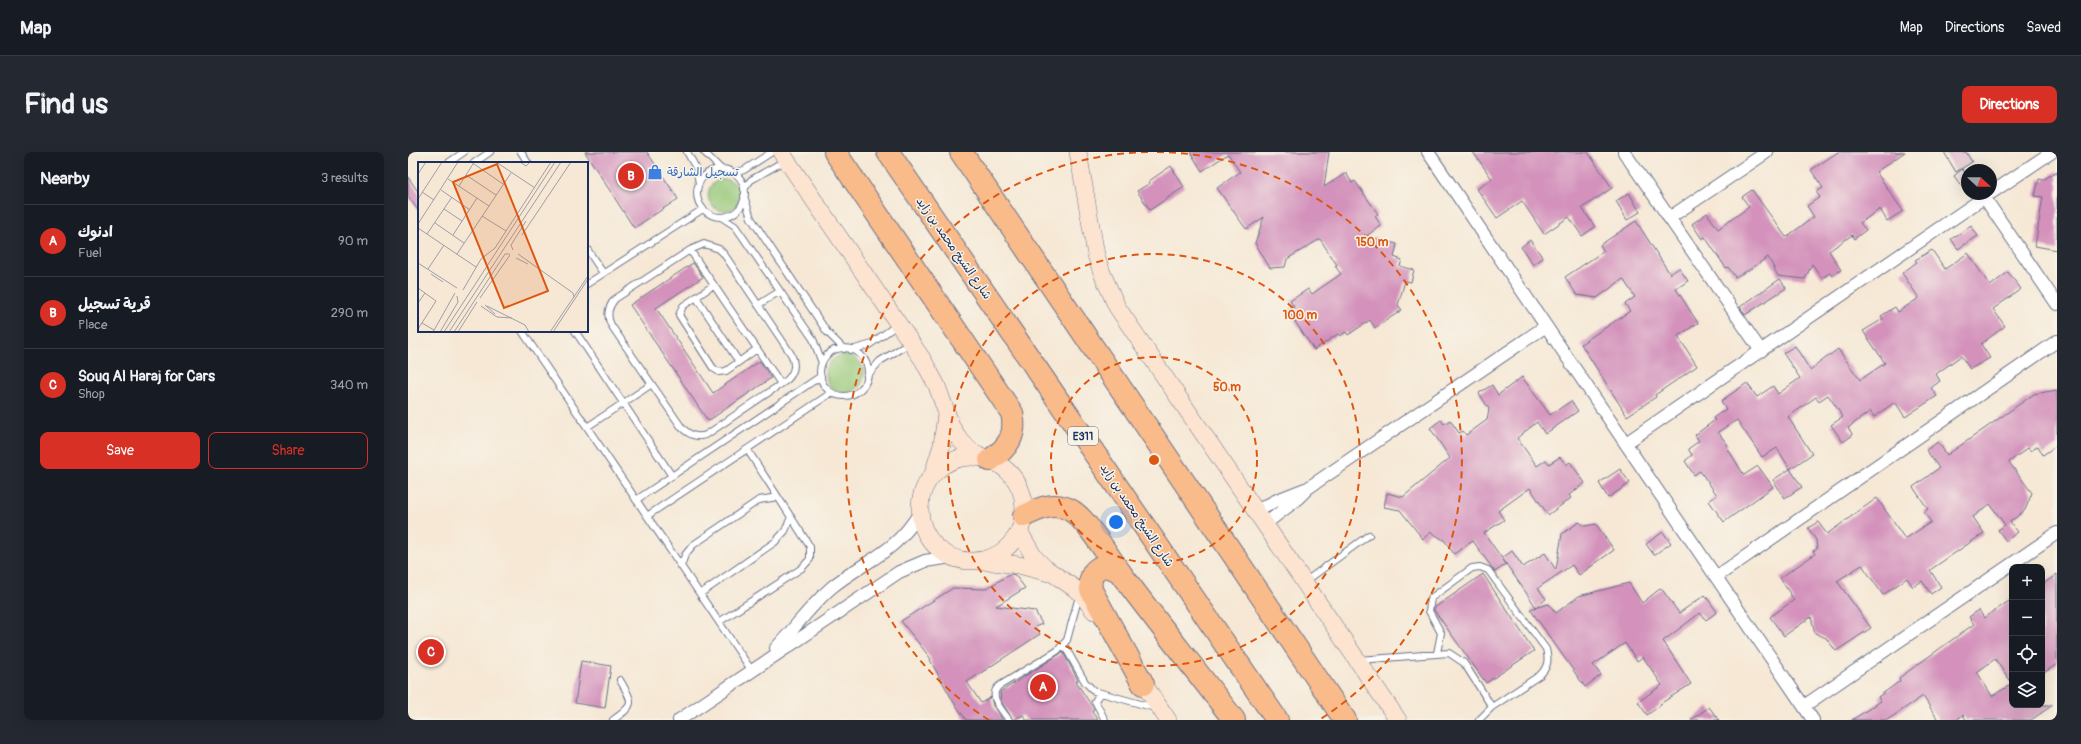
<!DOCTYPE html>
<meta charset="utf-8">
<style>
:root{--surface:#171b24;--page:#242831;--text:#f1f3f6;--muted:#9ea1a6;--line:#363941;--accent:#d93025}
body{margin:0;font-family:Pangolin,"Playpen Sans Arabic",sans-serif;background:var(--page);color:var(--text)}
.controls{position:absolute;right:12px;bottom:12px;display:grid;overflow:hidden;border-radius:8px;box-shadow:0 4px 16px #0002}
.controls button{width:36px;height:36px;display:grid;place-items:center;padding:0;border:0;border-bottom:1px solid var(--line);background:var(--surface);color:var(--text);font:20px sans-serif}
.compass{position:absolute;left:1553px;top:12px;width:36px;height:36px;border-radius:50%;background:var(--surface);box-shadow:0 4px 16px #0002;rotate:112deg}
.you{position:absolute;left:708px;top:370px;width:14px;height:14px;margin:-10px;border:3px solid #fff;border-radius:50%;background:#1a73e8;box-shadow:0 0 0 6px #1a73e833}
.badge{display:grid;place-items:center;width:26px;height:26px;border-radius:50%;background:var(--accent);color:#fff;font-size:13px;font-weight:700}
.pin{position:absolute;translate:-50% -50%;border:2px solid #fff;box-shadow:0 1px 4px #0006}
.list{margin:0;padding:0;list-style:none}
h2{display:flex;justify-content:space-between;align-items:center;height:52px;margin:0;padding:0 16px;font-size:17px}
h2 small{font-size:13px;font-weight:400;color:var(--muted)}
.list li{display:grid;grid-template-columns:26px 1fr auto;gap:12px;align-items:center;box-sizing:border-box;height:72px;padding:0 16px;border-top:1px solid var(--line)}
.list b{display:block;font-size:15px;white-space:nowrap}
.list p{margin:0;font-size:13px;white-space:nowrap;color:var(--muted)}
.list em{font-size:13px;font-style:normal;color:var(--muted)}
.actions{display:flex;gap:8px;padding:12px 16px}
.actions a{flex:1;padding:9px 0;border:1px solid var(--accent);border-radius:8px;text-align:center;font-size:14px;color:var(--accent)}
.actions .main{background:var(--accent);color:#fff}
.icon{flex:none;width:22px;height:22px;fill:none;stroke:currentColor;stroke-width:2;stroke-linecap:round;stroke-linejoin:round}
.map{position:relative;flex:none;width:1649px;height:568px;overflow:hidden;border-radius:8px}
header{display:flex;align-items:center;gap:24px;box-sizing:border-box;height:56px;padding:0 20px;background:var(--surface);border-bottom:1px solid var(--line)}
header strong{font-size:19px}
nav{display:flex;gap:22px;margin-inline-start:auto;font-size:14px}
.intro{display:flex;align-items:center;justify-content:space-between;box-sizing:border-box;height:96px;padding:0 24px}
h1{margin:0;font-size:28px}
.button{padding:10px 18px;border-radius:8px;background:var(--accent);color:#fff;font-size:14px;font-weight:700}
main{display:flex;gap:24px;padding:0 24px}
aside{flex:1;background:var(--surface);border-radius:8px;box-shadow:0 4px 16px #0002}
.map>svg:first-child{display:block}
</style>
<header>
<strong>Map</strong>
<nav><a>Map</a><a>Directions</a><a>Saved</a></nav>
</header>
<div class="intro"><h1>Find us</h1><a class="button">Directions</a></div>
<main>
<aside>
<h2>Nearby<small>3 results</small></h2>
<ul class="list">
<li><span class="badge">A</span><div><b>ادنوك</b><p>Fuel</p></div><em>90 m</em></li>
<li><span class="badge">B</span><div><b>قرية تسجيل</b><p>Place</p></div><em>290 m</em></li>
<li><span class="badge">C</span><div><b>Souq Al Haraj for Cars</b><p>Shop</p></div><em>340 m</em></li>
</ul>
<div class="actions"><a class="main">Save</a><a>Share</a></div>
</aside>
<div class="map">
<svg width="1649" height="568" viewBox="0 0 1649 568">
<rect width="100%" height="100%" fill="#f7f3e8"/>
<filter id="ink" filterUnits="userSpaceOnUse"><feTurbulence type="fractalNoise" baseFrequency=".025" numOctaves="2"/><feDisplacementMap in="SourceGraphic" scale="8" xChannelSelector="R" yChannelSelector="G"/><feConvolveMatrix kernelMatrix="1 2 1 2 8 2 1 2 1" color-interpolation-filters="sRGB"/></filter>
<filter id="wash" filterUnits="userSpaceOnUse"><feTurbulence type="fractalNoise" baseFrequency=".012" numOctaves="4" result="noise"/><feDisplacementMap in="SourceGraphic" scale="16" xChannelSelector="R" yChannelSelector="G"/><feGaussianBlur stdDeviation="0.9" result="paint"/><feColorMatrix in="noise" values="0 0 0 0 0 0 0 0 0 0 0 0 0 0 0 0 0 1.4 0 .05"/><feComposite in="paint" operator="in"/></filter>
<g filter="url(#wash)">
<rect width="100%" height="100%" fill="#f6e8d5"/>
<!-- green -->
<path fill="#96c878" stroke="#587c6b" d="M300 43a16 16 0 1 1 32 0a16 16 0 1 1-32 0Z
M418 222a19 19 0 1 1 38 0a19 19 0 1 1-38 0Z"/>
<g id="blocks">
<!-- building -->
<path fill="#d391bb" d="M177,0H239L270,47L226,76Z
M782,0H921L916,35L938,21L944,31L947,29L970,62L967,64L973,74L958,84L989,92L986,105L994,108L992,114L1006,118L1003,130L997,129L990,153L994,158L967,176L962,168L940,183L938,180L932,184L930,182L906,198L880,159L886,155L882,149L900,137L904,142L933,122L927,114L929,113L912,87L879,107L877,115L862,116L847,91L856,65L838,77L809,36L832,20L820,2L794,19Z
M1065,0H1180L1204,36L1174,56L1187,75L1174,84L1161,65L1136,82L1114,49L1089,66L1069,37L1084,27Z
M1430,0H1497L1468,20L1495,59L1479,69L1472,57L1452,71L1458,78L1446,87L1444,83L1421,99L1433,118L1424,124L1422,121L1414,126L1404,112L1397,127L1370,124L1360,105L1341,118L1327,125L1320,115L1318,116L1297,85L1294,87L1284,72L1299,61L1310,77L1341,55L1334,45L1344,38L1378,85L1406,65L1399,54L1412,45L1408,40L1415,36L1403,18Z
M1536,0H1558L1564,10L1548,20Z
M763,14L776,35L742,58L729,39L742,31L741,29Z
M1554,17L1559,23V41L1546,24Z
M1649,19V98L1627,94L1635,45L1627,44L1631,27L1635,28Z
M0,25L11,41V60L0,44Z
M1221,41L1232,60L1219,68L1208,49Z
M1228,69L1262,122L1271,116L1280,129L1268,137L1290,171L1270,184L1289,214L1247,243L1248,245L1219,264L1173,192L1222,159L1217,152L1227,145L1215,127L1189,146L1169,143L1157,125L1196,99L1192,93Z
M1563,74L1570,84L1550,97L1543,87Z
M1122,88L1135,106L1125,113L1113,95Z
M1524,98L1537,117L1560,101L1582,134L1600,120L1613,137L1585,157L1597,174L1573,192L1582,206L1562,217L1553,204L1528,222L1532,229L1523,236L1529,244L1497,265L1487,250L1466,265L1462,259L1440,276L1445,283L1435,290L1423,273L1435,265L1420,243L1411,249L1408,245L1380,265L1404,302L1382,317L1369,296L1354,305L1329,268L1310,280L1320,293L1318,294L1336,323L1350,314L1365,335L1316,370L1301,349L1309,343L1292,319L1286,323L1277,309L1284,303L1280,297L1291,289L1287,283L1307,268L1305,266L1318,257L1313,249L1339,231L1349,245L1365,234L1370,242L1392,226L1375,201L1387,194L1402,218L1430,197L1452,228L1477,211L1455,179L1475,167L1473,164L1487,155L1490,160L1511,146L1494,121L1509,110L1507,108Z
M285,111L295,125L248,156L305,241L352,209L363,226L300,269L222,153Z
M1372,127L1378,136L1337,163L1332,155Z
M1114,225L1142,263L1163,249L1170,259L1137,282L1129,270L1109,286L1129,314L1138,308L1141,312L1152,305L1158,313L1162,310L1177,331L1161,343L1163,346L1140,363L1122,336L1090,359L1096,368L1076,381L1098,412L1087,420L1065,389L1046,402L1037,389L1023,380L1015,387L992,358L976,355L979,341L995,345L1042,306L1022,276L1033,268L1036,272L1042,268L1051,281L1055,279L1058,283L1079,268L1081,257L1071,241L1084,233L1090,243Z
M1649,238V293L1635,303L1630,294L1623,299L1620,296L1601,310L1624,341L1617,358L1602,370L1610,380L1598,389L1590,378L1597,373L1582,352L1565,365L1576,381L1522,418L1533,435L1523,442L1514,429L1505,435L1499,426L1475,443L1454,413L1429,429L1463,476L1428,499L1418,486L1407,481L1403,465L1376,484L1362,465L1386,448L1372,426L1407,402L1405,399L1409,397L1408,388L1400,376L1410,370L1419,382L1469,346L1497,387L1523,370L1516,360L1520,357L1505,335L1531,316L1518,298L1530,290L1539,303L1626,242Z
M1212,317L1222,331L1200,346L1191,331Z
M1382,317L1394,335L1377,346L1365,328Z
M1171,370L1177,374L1188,372L1206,398L1171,423L1164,413L1130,436L1138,447L1128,455L1094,406L1104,399L1115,415L1137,401L1148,418L1154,382Z
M1255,380L1263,391L1246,403L1238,392Z
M603,422L607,423L617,436L588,454L627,459L634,472L627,475L632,482L559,530L573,551L583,545L585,554L595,568H558L545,549L522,508L523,507L493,469L545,436L577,437Z
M1075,422L1126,499L1078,531L1026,458V456Z
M1649,422V512L1634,522V433Z
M1221,431L1234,451L1253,436L1271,461L1297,443L1309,460L1298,468L1292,461L1255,489L1283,532L1252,552L1253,553L1239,563L1230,550L1254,533L1235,505L1229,509L1217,491L1185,513L1193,523L1177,535L1122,457L1141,452L1148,461L1171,444Z
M1604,447V531L1587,507L1569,520L1584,544L1604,532V553H1645L1623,568H1558L1555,563L1548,568H1530L1515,544L1479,568H1444L1473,549L1470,545L1492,529L1491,526L1566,472L1561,465L1571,458L1576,466Z
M655,500L670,528L668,530L686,557L684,560L690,568H618L615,563L605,568L593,549L592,540Z
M173,509L203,514L197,556L167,551Z
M1301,555L1311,568H1283Z"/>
</g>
</g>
<g filter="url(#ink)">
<use href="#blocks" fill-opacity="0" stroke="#687088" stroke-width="1"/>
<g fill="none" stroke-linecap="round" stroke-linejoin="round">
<!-- lane casing -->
<g stroke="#687088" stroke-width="8">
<path id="lane" d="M113,0L120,11
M279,0L288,16L291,31
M296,0L313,17
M40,11L56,0
M66,11L82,0
M289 41a24 24 0 1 1 48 0a24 24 0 1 1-48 0Z
M325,21L336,18L364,0
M336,37L343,28L378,8
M336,44L343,66L419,180L436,197
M313,65L327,74L332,81L405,187L414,211
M296,92L311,97L316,102L383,202C388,212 387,220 379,228L298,283C288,286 282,283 274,276L203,173C198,163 200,155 207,147L282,98Z
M179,97L195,121
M282,98L373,232
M179,132L295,57
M306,133L275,154L271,163L305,216L311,220L318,219L349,197
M288,145L331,210
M350,153L372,139
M114,179L344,519
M167,179L264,324
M412 220a24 24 0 1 1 48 0a24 24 0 1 1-48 0Z
M443,198L461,193L489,173
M459,224L472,209L502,191
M179,275L244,232
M228,348L413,224
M239,364L423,241
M273,414L277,403L285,393L351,348L370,345
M898,429L961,383
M292,442L367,390L377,379L383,365
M311,470L394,416L402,407V395L399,390L339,297
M656,493L677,530L686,539L747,556
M1029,501L1033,481L1021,459L1023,446L1064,416L1072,415L1080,418L1138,497C1141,508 1140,515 1132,523L1084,555L1071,568
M951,508L1041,501L1056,511L1084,555
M692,541L687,549L697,568
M205,568C228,552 225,551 212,528
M601,568C595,559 579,544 591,534L649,499L659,488L671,444"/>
</g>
<!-- street casing -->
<g stroke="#687088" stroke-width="14">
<path id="street" d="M1020,0L1405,568
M1216,0L1353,199
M1583,41L1644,0
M1576,45L1649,152
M1261,66L1359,0
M1218,291L1581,42
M848,359L869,348L897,337
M857,372L887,349L900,336L1138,174
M1308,425L1649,189
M368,496C387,476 403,453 424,435C459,407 487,402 512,360
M1396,554L1649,381
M271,568L491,420L517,409L544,405"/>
</g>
<!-- secondary casing -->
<g stroke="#687088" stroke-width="18">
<path id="secondary" d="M373,0L515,208L529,234L544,276L552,288L563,299L577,306
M670,0L688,103L694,121L709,155L990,568
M512 357a52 52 0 1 1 104 0a52 52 0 1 1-104 0Z
M525,322L534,293L538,262
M611,379L626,405L637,416L672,440L686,459
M575,409L611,413L641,421
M729,522L760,568"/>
</g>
<!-- highway casing -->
<g stroke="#687088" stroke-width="24">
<path id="highway" d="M427,0L604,261C609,283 600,296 582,308
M480,0L869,568
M553,0L937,568
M616,364C632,356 647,349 664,359C680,369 699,403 711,419C748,469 788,518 826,568
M712,420C694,408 680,417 683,438L735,532"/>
</g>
<!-- lane -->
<use href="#lane" stroke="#fff" stroke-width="6"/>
<!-- street -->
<use href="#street" stroke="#fff" stroke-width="12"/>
<!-- secondary -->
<use href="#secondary" stroke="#fde4d1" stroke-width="17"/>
<!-- highway -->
<use href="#highway" stroke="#fabb8b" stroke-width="22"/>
</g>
</g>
<!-- distance rings -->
<g fill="none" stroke="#de5710" stroke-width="2" stroke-dasharray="7 5">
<circle cx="746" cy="308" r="103"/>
<circle cx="746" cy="308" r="206"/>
<path d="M581 568A308 308 0 0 1 743 0M749 0A308 308 0 0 1 911 568"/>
</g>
<!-- icons -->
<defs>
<g id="shop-bare" transform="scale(1.2)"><path d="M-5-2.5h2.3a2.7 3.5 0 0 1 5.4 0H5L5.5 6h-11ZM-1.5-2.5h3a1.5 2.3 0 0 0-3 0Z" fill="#3f7fe0" stroke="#f7f3e8" stroke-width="2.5" paint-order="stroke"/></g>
</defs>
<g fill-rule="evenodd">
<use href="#shop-bare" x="247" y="20"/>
</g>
<g text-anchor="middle" stroke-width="3" stroke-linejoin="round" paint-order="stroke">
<!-- shield labels -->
<rect fill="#f7f3e8" stroke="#5d6a87" stroke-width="1" x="660" y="275" width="30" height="18" rx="3"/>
<g font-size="11" font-weight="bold" fill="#1b2f5e">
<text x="675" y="288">E311</text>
</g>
<!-- shop labels -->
<g font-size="12" fill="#366cbe" stroke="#f7f3e8" text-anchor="start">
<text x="259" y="24">تسجيل الشارقة</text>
</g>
<!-- street labels -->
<g font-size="12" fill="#1b2f5e" stroke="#f7f3e8">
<text transform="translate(546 96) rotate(55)" y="4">شارع الشيخ محمد بن زايد</text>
<text transform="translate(729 363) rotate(56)" y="4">شارع الشيخ محمد بن زايد</text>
</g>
</g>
<!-- overview -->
<g transform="translate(10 10)">
<rect width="170" height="170" fill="#f6e8d5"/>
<path fill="none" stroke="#9e9ea5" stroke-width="1" d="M53,0L85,22M78,0L117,26M102,0L108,4L112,0M0,12L8,0M48,13L78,33M30,17L71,44M41,24L55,2M23,28L52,48M4,30L16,38M0,37L24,0M26,47L44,59M64,54L88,69M17,61L46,81M0,62L40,0M0,66L58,105M9,72L34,35M35,73L59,36M104,73L153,0M95,88L93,83L108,59M39,92L93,11M100,92L155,131L156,135M98,96L110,102M0,101L39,126M10,107L26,83M13,112L25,120M0,126L18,139L0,167M45,128L63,97L77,86L133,0M62,136L92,93M0,141L7,131M67,143L77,152M63,144L79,155L94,156M69,144L107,163L111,170M4,161L16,168M15,170L37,131M22,170L40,140L39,134M26,170L137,0M31,170L143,0M36,170L87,92H92M40,170L59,140M132,170L170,114M135,170L170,117"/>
<path fill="#de5710" fill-opacity="0.15" stroke="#de5710" stroke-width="2" d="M79,2L130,129L86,146L35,20Z"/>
<rect width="170" height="170" fill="none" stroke="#1b2f5e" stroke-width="2"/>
</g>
<circle cx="746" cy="308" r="6" fill="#de5710" stroke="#f7f3e8" stroke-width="2"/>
<g font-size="12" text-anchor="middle" font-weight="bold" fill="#de5710" stroke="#f7f3e8" stroke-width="3" stroke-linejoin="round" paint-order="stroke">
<text x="964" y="94">150 m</text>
<text x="892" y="167">100 m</text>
<text x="819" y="239">50 m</text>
</g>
</svg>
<div class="controls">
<button>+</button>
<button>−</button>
<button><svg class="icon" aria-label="locate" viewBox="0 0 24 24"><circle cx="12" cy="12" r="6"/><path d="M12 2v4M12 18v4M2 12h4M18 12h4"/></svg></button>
<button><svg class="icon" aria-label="layers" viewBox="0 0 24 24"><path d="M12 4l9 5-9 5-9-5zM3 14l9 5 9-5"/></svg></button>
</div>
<svg class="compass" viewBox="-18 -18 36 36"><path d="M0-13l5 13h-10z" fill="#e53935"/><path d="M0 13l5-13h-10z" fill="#9ea1a6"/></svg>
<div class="you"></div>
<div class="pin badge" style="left:635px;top:535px">A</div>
<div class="pin badge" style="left:223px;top:24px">B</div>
<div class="pin badge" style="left:23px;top:500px">C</div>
</div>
</main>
